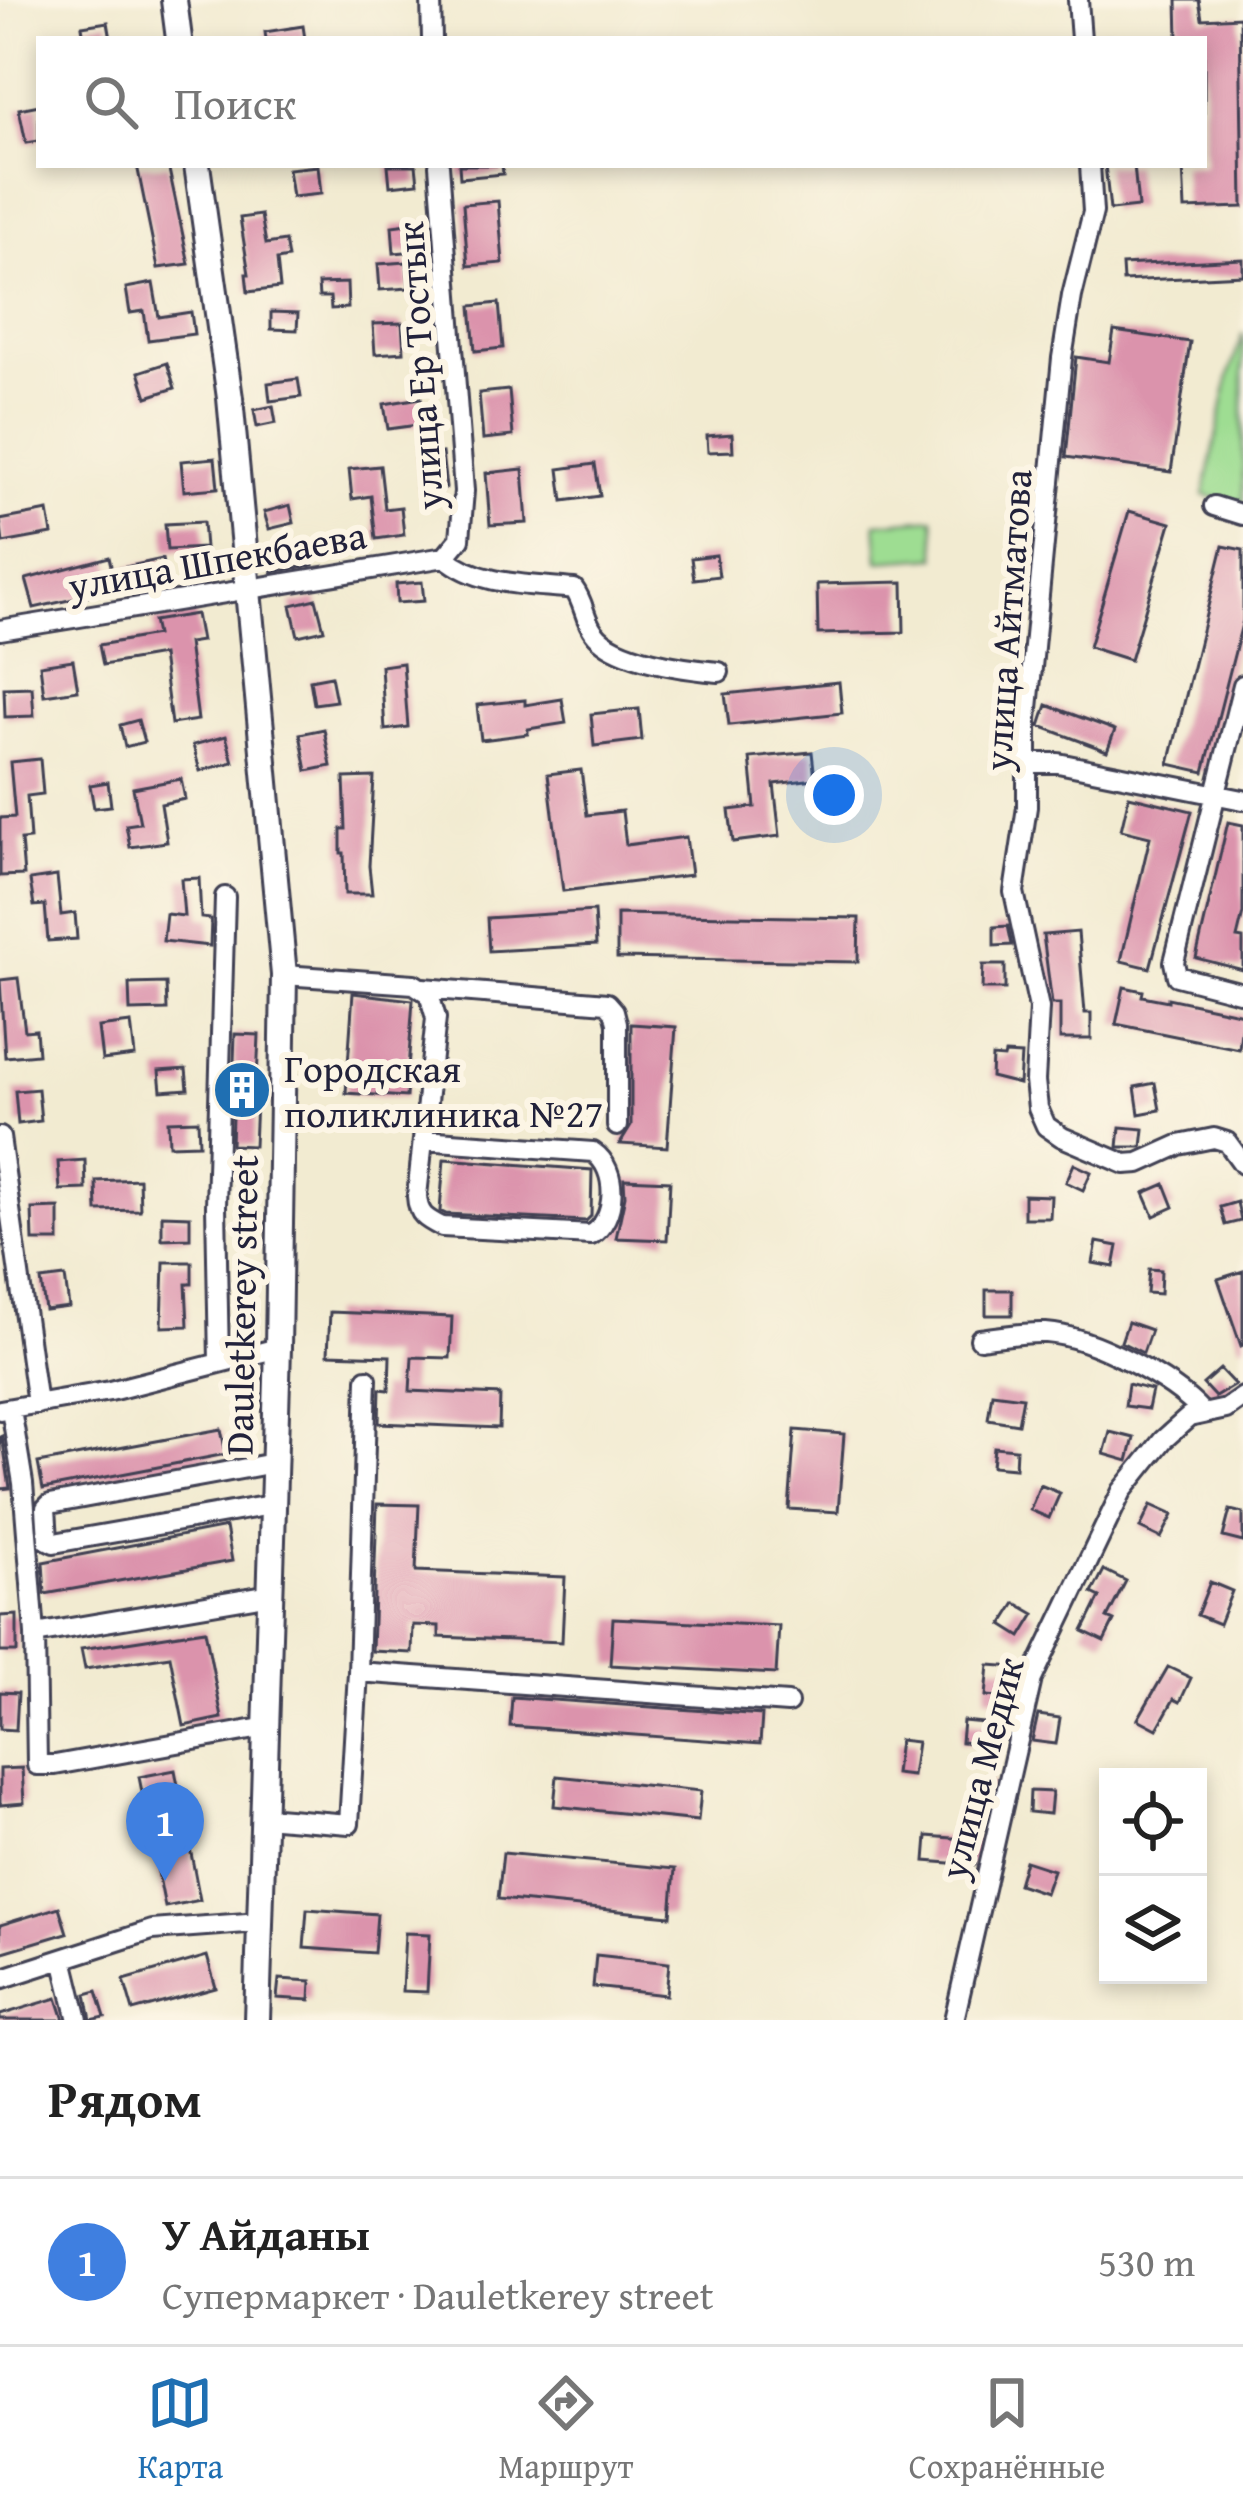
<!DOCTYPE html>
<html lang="ru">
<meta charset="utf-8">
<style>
:root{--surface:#fff;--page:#f2f2f2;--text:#222;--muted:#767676;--line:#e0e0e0;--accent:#1f6fb2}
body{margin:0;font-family:"Gentium Book Plus",serif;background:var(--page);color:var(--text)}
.controls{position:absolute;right:36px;bottom:36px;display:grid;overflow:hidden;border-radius:0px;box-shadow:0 6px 18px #0003}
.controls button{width:108px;height:108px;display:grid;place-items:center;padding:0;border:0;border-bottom:3px solid var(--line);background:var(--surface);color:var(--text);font:60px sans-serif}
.you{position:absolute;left:834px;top:795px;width:42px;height:42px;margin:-30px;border:9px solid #fff;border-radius:50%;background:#1a73e8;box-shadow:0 0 0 18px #1a73e833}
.badge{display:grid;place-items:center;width:78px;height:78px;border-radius:50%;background:var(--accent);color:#fff;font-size:39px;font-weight:700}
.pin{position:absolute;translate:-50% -99px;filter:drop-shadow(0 3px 6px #0008)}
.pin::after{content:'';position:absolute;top:63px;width:42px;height:36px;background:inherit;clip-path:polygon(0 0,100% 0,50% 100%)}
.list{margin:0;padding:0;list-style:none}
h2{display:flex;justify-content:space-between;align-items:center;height:156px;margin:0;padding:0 48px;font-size:51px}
h2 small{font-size:39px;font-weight:400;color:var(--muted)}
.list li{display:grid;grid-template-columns:78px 1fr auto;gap:36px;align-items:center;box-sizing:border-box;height:168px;padding:0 48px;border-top:3px solid var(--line)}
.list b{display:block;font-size:45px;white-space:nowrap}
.list p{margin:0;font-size:39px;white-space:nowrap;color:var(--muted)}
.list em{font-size:39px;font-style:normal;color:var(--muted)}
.icon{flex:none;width:66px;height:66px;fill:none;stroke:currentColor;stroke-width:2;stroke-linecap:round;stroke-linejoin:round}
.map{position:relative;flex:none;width:1243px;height:2020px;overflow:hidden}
.search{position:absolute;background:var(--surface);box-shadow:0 6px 18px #0003;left:36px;right:36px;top:36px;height:132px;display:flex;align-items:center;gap:30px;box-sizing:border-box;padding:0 42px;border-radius:0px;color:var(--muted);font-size:45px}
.sheet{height:324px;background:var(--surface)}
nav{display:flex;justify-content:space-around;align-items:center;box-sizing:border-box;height:168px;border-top:3px solid var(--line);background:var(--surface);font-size:33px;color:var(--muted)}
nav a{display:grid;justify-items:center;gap:6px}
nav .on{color:var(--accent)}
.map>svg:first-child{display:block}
</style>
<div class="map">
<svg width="1243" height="2020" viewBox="0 0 1243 2020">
<rect width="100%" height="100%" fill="#fcf5e5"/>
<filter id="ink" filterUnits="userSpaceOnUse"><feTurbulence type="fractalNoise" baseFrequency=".00833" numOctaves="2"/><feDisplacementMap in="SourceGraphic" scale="24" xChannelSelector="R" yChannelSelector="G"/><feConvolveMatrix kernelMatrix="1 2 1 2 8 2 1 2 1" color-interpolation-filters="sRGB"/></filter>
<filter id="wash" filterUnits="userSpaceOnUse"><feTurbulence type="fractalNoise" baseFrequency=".004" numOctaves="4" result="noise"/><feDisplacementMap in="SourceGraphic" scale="48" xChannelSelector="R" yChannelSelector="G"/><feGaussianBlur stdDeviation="2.7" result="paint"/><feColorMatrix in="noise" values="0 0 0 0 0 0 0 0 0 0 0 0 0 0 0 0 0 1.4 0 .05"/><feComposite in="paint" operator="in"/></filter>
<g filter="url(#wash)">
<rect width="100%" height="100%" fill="#f2ebd1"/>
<!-- green -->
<path fill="#9edd92" stroke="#608066" stroke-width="3" d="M1243,333V505L1204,495L1229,376Z
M934,518L937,557L879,561L876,523Z"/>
<g id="blocks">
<!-- building -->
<path fill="#db93ac" d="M1177,0H1199L1202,19L1240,17L1243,207L1185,209L1183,165H1204V39H1178Z
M108,22L111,39H84L82,26Z
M303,26L305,39H266L265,32Z
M39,105V141L26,143L19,109Z
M137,165H168L189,264L158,268Z
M388,165H416L418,183L390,186Z
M459,165H502L503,174L460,178Z
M1105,165H1134L1138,207L1110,210Z
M318,166L321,194L292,197L288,169Z
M498,201L503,263L468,266L463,204Z
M261,215L266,244L285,241L288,258L277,260L280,288L248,292L246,274H249L240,218Z
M424,222L427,250L394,253L392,226Z
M1243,259V275L1123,281L1122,265Z
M407,262L409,288L380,290L378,264Z
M153,283L159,317L191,312L194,334L148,340L144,311L130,313L126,288Z
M347,283L348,308L331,309L330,297H319L318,284Z
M499,303L503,348L475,351L471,306Z
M271,312L298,313L297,330L271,329Z
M402,323L404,352L375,354L373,324Z
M1114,331L1190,342L1171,472L1066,457L1076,357L1109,362Z
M167,363L175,388L147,397L139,372Z
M298,379L301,397L270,401L268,383Z
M509,390L513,436L483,439L479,393Z
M421,398L425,424L388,429L384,404Z
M273,406L276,423L257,427L254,410Z
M732,434L733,451L708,452L707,436Z
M442,453L446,488L421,491L417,456Z
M215,458L218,488L184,491L181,461Z
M595,464L600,496L563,501L559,469Z
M380,466L385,509L401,507L404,535L376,539L371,496L352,499L349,469Z
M523,469L527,523L490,525L486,473Z
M290,505L294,523L269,529L264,512Z
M48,511L52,534L3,543L0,520Z
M1129,511L1171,523L1130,660L1089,647Z
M203,522L205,548L167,550L165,524Z
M1223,546L1243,550V620L1204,772L1169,764Z
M310,552L313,565L272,572L270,562Z
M716,555L719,576L694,579L691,558Z
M109,557L112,570L162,559L168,589L141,593L139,584L34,608L26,579Z
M422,582L424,601L397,603L396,584Z
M903,582L904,632L818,634L817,584Z
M316,599L324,630L298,636L291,605Z
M196,614L201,641L188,643L198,720L171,724L162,655L103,665L99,645L156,635L153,621Z
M73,660L78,690L44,695L40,665Z
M403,663L408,727L385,730L381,666Z
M331,676L336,701L314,704L310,680Z
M839,682L842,713L729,725L725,694Z
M32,687L34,716L5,717L4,688Z
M562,699L566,723L528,729V734L481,740L477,705L525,700V705Z
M1047,705L1115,730L1107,751L1040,726Z
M639,709L642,740L594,746L591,714Z
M138,720L144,742L125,747L120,725Z
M324,729L331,766L307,771L300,734Z
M226,736L233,762L200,771L193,745Z
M812,752L815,779L774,784L780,836L733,842L729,810L755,807L750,758Z
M40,759L43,794L27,796L30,839L21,840L24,875L0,876V818L15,817L10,762Z
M581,770L587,815L622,811L626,845L686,837L691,875L563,891L548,774Z
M374,777L369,866L372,894H345L344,853H341V829H346L344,778Z
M181,779L185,799L161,804L167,842L130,847L126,825L140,823L133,788Z
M108,782L111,806L94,808L90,785Z
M1129,796L1192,811L1150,968L1121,961L1150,837L1121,830Z
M1228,822L1243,825V913L1237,938L1243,939V970L1196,958Z
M57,876L61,915L75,913L77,939L48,941L45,905L34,906L30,880Z
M199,878L201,918L211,919L210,946L163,941L166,914L184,916L181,879Z
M594,911L596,945L489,951L487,918Z
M617,914L859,918L858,962L617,958Z
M1008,926L1012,945L994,946V927Z
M1078,932L1085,1013H1091V1039H1060V1004H1052L1043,935Z
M983,965H1005V989H982Z
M18,978L25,1031L36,1030L38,1054L5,1057L0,980Z
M166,983L167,1010L130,1011L129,984Z
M1124,987L1143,991L1142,996L1168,1001V998L1243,1014L1239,1049L1116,1024Z
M353,993L413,1000L406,1097L346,1093Z
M131,1023L135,1056L102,1060L98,1027Z
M631,1024L676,1027L667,1147L620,1144L631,1126Z
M235,1034L259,1035L254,1146L231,1145Z
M1005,1054L1021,1055L1019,1084L991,1077L992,1057L1004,1058Z
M186,1069L188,1089L161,1091L159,1071Z
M1155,1083L1160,1110L1139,1114L1135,1087Z
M38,1089L41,1121L18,1124L15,1091Z
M198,1120L199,1144L169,1145L168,1121Z
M1120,1127L1144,1129L1142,1147H1118Z
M444,1159L592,1170L591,1216L586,1221L446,1214L440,1211Z
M85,1160L86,1189L60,1190L58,1162Z
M1074,1164L1091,1172L1083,1190L1066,1182Z
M139,1179L140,1210L97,1211L96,1181Z
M624,1179L670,1181L667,1240L616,1238L625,1196Z
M1165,1184L1174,1207L1154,1216L1144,1193Z
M1024,1195L1051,1196L1050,1218H1024Z
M1237,1202L1241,1221L1225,1225L1220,1207Z
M59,1208V1241H33L32,1209Z
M162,1215L190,1216V1238L162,1239Z
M1097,1242L1118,1246L1114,1267L1093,1263Z
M164,1262H192V1284H186L188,1326L162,1327Z
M1149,1269L1161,1270L1160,1294L1147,1293Z
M1243,1271V1345L1241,1346L1218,1279Z
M65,1277L69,1307L45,1310L41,1280Z
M986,1290H1012V1315H986Z
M330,1312L452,1317L450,1358L412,1357L410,1391L500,1395L499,1428L379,1423L380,1389L389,1390L390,1356L328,1354Z
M1128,1322L1151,1330L1143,1353L1121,1342Z
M1220,1369L1235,1385L1215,1397L1203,1384Z
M1128,1384L1152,1390L1148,1409L1125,1406Z
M992,1393L1023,1397L1018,1424L988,1419Z
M221,1429L226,1454L43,1489L38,1463Z
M795,1430L844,1434L838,1512L789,1509Z
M1110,1432L1134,1438L1128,1461L1104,1454Z
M2,1436L10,1488L0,1489V1437Z
M994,1447L1016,1449L1015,1468L992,1466Z
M1040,1485L1060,1493L1049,1518L1030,1510Z
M377,1504L419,1505L416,1571L565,1577L562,1642L439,1637V1626L413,1625L412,1653L372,1651Z
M1151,1505L1173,1515L1161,1538L1140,1528Z
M1230,1510L1243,1513V1542L1223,1537Z
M226,1527L232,1561L45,1594L43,1562Z
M1104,1570L1126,1581L1107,1618L1114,1621L1104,1641L1083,1631L1100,1597L1092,1593Z
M1210,1582L1232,1591L1219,1624L1197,1615Z
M1016,1603L1035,1614L1021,1637L1002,1625Z
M17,1615V1652H0V1616Z
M613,1618L779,1626L776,1674L610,1665Z
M205,1630L222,1718L184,1726L170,1656L85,1669L81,1649Z
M989,1665L1017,1667L1014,1698L986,1696Z
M1168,1667L1191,1678L1180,1702L1174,1699L1157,1729L1138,1719Z
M0,1692L18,1693L16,1730L0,1729Z
M512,1697L762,1715L760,1744L510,1726Z
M1038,1715L1060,1718L1056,1744L1032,1741Z
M963,1721L994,1724L992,1745L961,1742Z
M899,1740L917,1742L912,1776L895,1774Z
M22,1768L24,1803L0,1805V1769Z
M175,1770L200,1900L165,1907L139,1777Z
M557,1776L701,1791L698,1821L554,1806Z
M974,1782L993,1783L990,1803L973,1801Z
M1030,1791L1052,1792L1050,1814L1029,1812Z
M927,1836L977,1840L975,1865L925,1861Z
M503,1853L675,1869L671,1916L498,1899Z
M1025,1861L1053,1870L1045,1893L1018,1884Z
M59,1907L67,1933L0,1953V1925Z
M307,1909L377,1914L374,1953L304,1948Z
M405,1933L430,1934L427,1992L402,1991Z
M596,1955L669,1963L666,1995L593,1987Z
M207,1956L216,1988L133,2011L124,1980Z
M279,1979L311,1981L310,2000L277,1998Z
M97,1991L105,2017L91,2020L86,1994Z
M57,1998L64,2020H0V2015Z"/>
</g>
</g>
<g filter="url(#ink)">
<use href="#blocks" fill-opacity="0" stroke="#414052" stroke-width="3"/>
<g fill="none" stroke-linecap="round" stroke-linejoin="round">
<!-- minor casing -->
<g stroke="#414052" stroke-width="24">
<path id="minor" d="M431,0L432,39
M1078,0L1081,39
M439,165L464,491L460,539L445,557
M1090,165L1093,212L1072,296L1062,358L1027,719V807L1014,892L1039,1008L1035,1081L1038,1108L1046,1126L1062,1137L1125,1164L1139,1163L1179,1145L1214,1138L1227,1142L1243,1164
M1214,506L1243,515
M445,557C480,587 531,584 574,589C584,602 584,619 594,632C614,660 686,669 719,672
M0,630L445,557
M1243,685L1174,962L1177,976L1243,993
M1026,763H1058L1243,800
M284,975L414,984L429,994L436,1018L417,1196C418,1215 426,1219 442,1227L591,1235C617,1220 619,1169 593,1152L423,1140
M423,988L607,1003L614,1011L617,1023V1126
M0,1137L37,1404
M980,1339C1002,1336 1024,1332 1046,1333C1091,1336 1172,1379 1202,1412
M219,1362L216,1206L225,897
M11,1409L23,1483L35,1634L37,1765H55L267,1727
M0,1410L110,1391L278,1348
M271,1505L54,1543L48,1540L46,1508L50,1504L274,1463
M35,1634L271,1594
M358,1672L367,1379
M264,1817L349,1824L358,1672L788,1703
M63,1959L78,2020
M0,1979L152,1930L260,1922
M954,2020L1032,1679L1122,1491L1163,1440L1189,1417L1226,1409L1243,1397"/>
</g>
<!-- major casing -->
<g stroke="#414052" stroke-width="30">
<path id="major" d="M174,0L179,39
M197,165L230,398L284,975L278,1348L257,2020"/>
</g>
<!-- minor -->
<use href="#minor" stroke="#fff" stroke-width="18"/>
<!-- major -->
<use href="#major" stroke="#fff" stroke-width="24"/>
</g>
</g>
<!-- icons -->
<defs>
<g id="building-disc" transform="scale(3)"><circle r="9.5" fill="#1f6fb2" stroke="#fcf5e5"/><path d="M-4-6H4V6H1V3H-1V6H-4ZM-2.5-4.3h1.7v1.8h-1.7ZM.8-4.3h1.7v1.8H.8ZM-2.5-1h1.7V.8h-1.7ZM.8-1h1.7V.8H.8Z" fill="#fff"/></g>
</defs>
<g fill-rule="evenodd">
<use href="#building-disc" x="242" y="1090"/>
</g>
<g text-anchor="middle" stroke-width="12" stroke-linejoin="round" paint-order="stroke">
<!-- street labels -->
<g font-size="39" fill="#22223b" stroke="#fcf5e5">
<text transform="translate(419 366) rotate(-94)" y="14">улица Ер Тостык</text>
<text transform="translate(217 560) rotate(-10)" y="14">улица Шпекбаева</text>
<text transform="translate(1007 620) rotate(-86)" y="14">улица Айтматова</text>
<text transform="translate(241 1305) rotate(-89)" y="14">Dauletkerey street</text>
<text transform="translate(981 1768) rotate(-75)" y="14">улица Медик</text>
</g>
<!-- poi labels -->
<g font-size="39" fill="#22223b" stroke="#fcf5e5" text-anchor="start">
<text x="284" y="1082">Городская<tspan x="284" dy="45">поликлиника №27</tspan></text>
</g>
</g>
</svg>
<div class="controls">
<button><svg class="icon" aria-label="locate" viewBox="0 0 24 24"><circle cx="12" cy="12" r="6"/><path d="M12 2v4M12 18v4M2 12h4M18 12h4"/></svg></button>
<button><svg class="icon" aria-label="layers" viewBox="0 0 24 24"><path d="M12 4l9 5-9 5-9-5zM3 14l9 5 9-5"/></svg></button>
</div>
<div class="you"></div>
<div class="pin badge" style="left:165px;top:1881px;background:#3f7fe0">1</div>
<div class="search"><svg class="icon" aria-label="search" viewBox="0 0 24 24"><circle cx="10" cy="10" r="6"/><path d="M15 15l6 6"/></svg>Поиск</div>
</div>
<section class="sheet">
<h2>Рядом<small></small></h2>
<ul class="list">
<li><span class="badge" style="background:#3f7fe0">1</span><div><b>У Айданы</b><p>Супермаркет · Dauletkerey street</p></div><em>530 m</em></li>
</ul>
</section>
<nav>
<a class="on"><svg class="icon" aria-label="map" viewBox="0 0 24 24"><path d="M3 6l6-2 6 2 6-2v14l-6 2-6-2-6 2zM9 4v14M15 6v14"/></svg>Карта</a>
<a><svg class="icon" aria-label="directions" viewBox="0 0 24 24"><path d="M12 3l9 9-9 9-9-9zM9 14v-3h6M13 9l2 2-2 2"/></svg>Маршрут</a>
<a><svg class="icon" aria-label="saved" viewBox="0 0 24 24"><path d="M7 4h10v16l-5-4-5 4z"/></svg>Сохранённые</a>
</nav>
